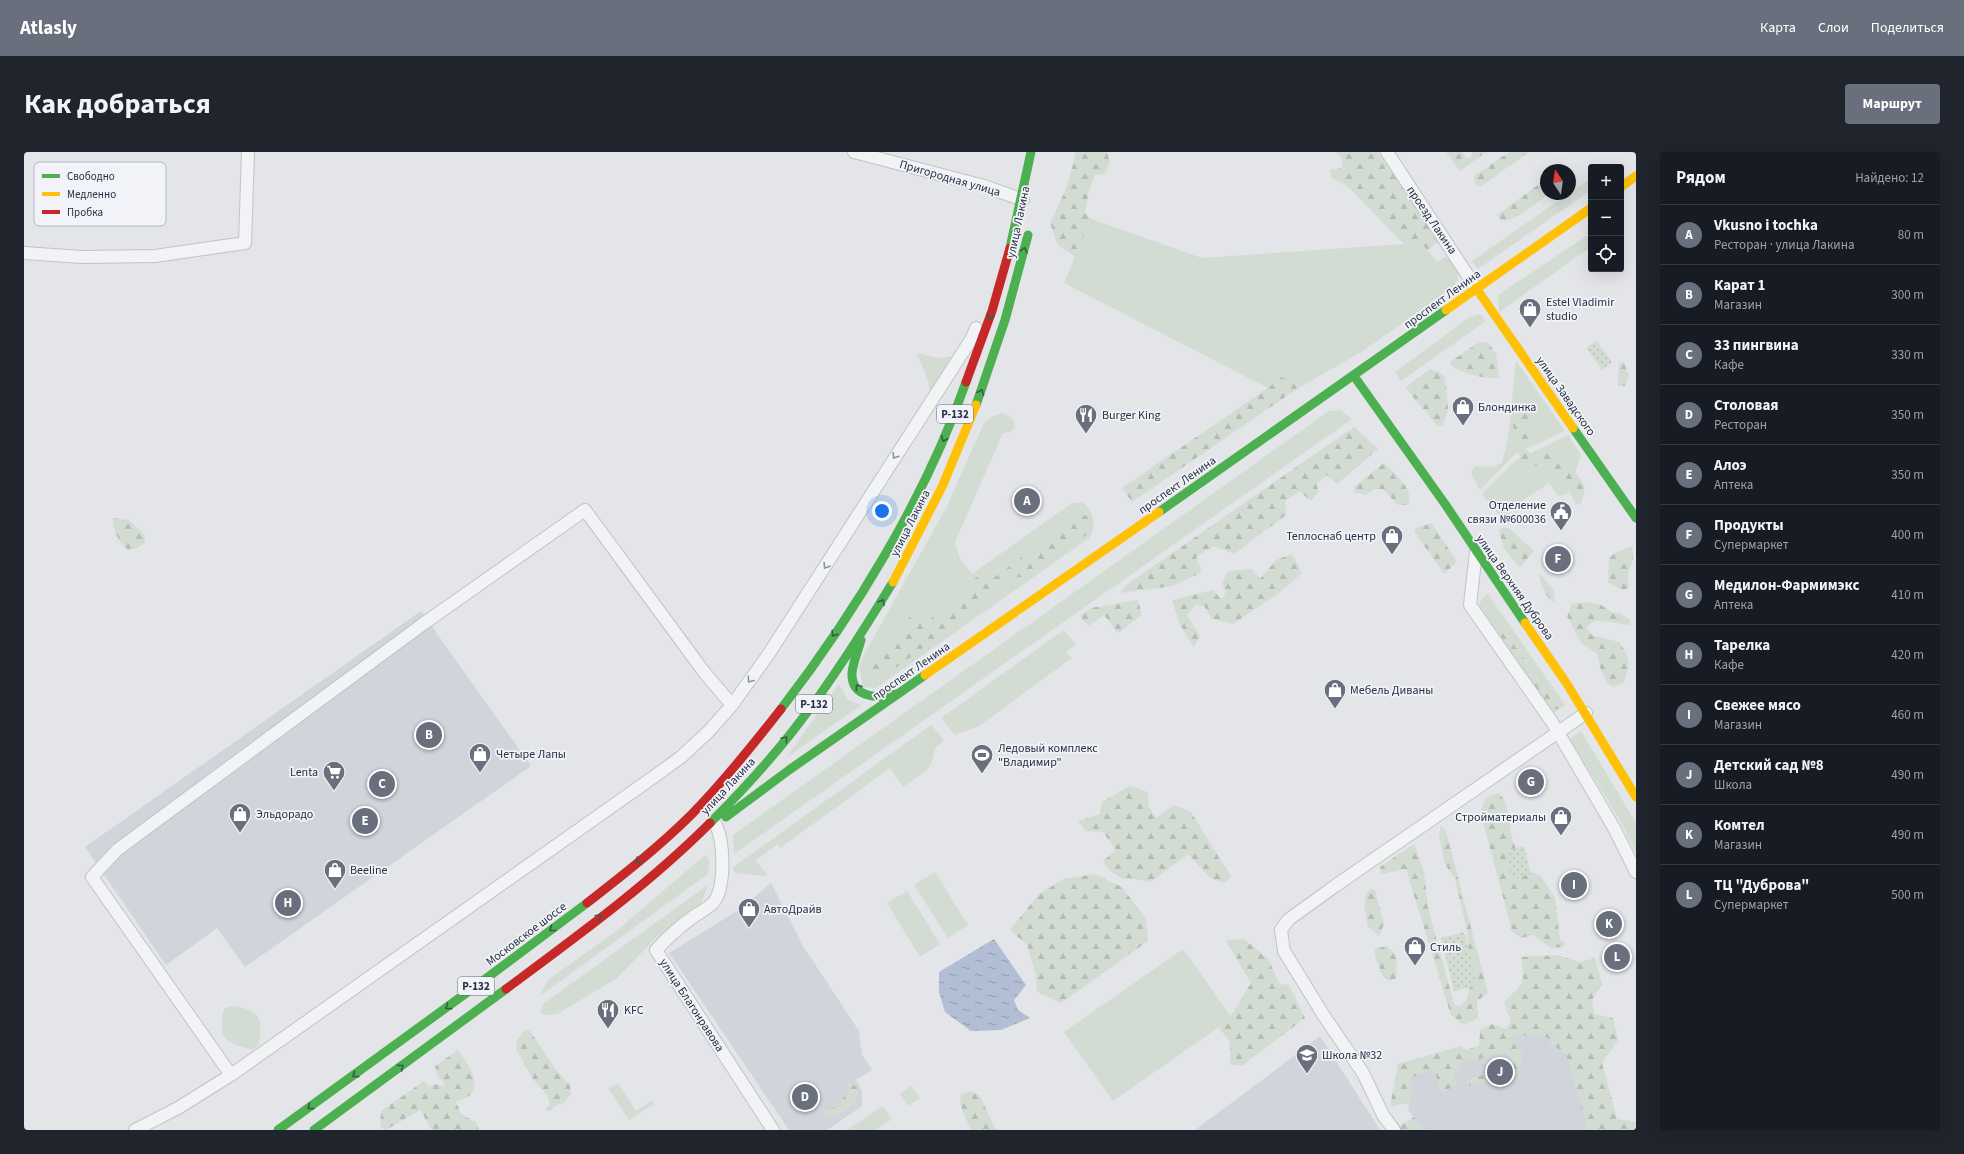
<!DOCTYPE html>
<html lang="ru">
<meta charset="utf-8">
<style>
:root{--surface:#171b24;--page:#20242c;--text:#f1f3f6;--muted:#9ea1a6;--line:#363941;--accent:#6a6f7d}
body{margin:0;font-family:"Source Sans 3",sans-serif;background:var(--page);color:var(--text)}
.controls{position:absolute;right:12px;top:12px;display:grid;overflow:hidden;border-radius:4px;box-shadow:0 4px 16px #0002}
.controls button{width:36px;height:36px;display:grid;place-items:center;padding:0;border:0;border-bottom:1px solid var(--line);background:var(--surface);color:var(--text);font:20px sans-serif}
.compass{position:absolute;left:1516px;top:12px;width:36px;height:36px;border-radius:50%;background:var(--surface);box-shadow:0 4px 16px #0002;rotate:347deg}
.you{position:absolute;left:858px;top:359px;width:14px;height:14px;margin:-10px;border:3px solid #fff;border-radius:50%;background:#1a73e8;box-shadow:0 0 0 6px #1a73e833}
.badge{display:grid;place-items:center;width:26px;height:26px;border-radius:50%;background:var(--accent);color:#fff;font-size:13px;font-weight:700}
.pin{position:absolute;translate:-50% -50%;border:2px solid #fff;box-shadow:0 1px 4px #0006}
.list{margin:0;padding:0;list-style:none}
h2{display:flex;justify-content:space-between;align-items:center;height:52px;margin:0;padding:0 16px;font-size:17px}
h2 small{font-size:13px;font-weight:400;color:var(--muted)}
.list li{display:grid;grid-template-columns:26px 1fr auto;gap:12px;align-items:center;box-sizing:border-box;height:60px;padding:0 16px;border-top:1px solid var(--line)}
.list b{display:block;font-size:15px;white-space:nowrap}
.list p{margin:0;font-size:13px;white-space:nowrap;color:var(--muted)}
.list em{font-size:13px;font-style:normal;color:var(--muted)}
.icon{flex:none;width:22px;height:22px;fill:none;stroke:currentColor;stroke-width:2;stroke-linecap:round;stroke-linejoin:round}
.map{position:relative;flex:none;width:1612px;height:978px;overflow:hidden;border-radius:4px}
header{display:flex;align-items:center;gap:24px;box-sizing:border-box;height:56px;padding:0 20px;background:var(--accent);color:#fff}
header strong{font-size:19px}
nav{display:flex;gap:22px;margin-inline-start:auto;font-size:14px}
.intro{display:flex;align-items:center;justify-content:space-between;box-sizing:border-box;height:96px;padding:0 24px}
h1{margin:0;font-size:28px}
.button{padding:10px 18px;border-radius:4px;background:var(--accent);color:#fff;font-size:14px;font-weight:700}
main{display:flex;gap:24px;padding:0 24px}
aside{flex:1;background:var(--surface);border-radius:4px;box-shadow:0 4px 16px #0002}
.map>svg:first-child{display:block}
</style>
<header>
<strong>Atlasly</strong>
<nav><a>Карта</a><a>Слои</a><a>Поделиться</a></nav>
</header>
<div class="intro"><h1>Как добраться</h1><a class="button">Маршрут</a></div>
<main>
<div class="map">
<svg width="1612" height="978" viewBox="0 0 1612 978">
<defs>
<pattern id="forest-firs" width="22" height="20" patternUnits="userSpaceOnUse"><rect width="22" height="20" fill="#d2dcd3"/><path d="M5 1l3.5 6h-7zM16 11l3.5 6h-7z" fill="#b4bdb6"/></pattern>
<pattern id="park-dots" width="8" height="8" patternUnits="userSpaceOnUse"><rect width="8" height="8" fill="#d2dcd3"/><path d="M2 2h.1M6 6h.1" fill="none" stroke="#b4bdb6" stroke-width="1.8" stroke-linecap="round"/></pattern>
<pattern id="water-ripples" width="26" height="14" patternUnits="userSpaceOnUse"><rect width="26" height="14" fill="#b1bed4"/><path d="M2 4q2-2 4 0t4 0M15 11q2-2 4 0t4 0" fill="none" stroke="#909bae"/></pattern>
</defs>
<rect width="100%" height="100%" fill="#e3e5e8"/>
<!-- built -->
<path fill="#d1d4db" d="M397,459L507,614L221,815L193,776L142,813L61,695Z
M747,731L779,794L835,879L838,903L848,918L832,928L838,940V954L803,978H765L645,801L718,756Z
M1549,868L1578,978H1399L1384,958L1391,912Z
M1296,884L1356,978H1171L1262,910Z"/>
<!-- grass -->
<path fill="#d2dcd3" d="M1567,26V38L1454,117L1448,109Z
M1067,67L1178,106L1380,92L1395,88L1413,110L1421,105C1436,110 1438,126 1428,136L1339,199L1273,237L1269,228L1256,225L1244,236L1040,131Z
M1567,81V95L1475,160L1474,143Z
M1456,162L1462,169L1377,229L1371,220L1446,165Z
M893,201L913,206L927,205L906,240L904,229Z
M1492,209L1541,279L1491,302L1456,338L1447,322L1450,314L1468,315L1478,311L1484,286Z
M1317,258L1328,267L710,702L709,683L1305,259Z
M979,261C987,264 991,267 991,276L986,280L979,281L931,390L936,407L948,422L1048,351H1059C1070,360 1073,374 1065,386L852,536L839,535L835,514L841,501L922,356L960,271L969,264Z
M1544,283L1557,303L1544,342L1534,344L1525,331L1486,357L1485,362L1478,367L1458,342L1491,309Z
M1464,442L1541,553L1535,557L1458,447Z
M1040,478L1052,493L1042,500L1048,506L955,574L931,583L917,566Z
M815,532L824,548L837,553L762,606Z
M907,573L920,588L911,597L907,612L901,620L879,635L866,616L759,694L756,696L754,692L732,708L743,723L741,724L712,721L708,716Z
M1557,579L1612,671V701L1596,668L1546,587Z
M681,703L686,709L684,721L681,724L516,844L523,829L596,776Z
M911,720L944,773L924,786L890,733Z
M684,733L677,751L633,785L592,827L533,862L520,863L516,860L519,852Z
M883,739L916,792L896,805L863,751Z
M1159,797L1208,866L1089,949L1040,880Z
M210,854C238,860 238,865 235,893L228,898C214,893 198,892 198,875C198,867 197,863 201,856Z
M594,931L612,959L628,949L630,952L605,968L584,936Z
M887,934L896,946L885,954L876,942Z
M859,954L868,967L852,978H823Z"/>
<!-- forest -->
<path fill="url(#forest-firs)" d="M1052,0H1083L1086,10L1081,22L1071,23L1065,38L1061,61L1067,67L1051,105L1034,93L1026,71L1043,35Z
M1312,0H1354L1415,90L1403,98L1395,88L1380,92L1323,34L1307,25L1306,18L1319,16L1317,5Z
M1422,0H1438L1443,6L1447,5L1448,0H1462L1436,19Z
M1485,0H1505L1456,35L1451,32L1450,24Z
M1522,27V42H1524C1515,49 1486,75 1475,67L1473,63Z
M1464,190L1472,202L1475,225C1464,229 1435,220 1427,213L1426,210L1454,191Z
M1595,210L1600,211L1605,224L1601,234H1594Z
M1406,217C1411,219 1417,220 1420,224C1422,227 1424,252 1424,256C1423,262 1420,268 1419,274L1414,275C1404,260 1391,250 1382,235Z
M1256,225L1269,228L1273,237L1108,350L1098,336L1244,236Z
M1489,244L1507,249V267L1504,269L1510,279L1502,289L1501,296L1508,303L1530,298L1537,309L1549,316L1561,335L1558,350L1552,353L1538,324L1524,312L1505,314L1496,308L1488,268Z
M1330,275L1354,297L1313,332L1303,323L1292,332L1295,339L1287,349L1275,339L1261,349L1262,363L1210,402L1189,394L1172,405L1178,420L1149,434L1096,441L1102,433Z
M1360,311C1370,321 1391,337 1384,353H1374L1359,337H1351L1342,343L1330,340V335Z
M1057,362L1065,365L1064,382L999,425L987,426L955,449L942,465L859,525L851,524L848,517L849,508L864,501L885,465L898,472L948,441L950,427L962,418L971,425Z
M89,366L105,368L120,382L121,391L113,396L104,398C94,390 89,378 89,366Z
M1408,371L1433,410L1420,422L1390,379L1392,376Z
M1480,375L1486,377L1510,399L1497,414H1494L1480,397L1475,378Z
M1608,394C1612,412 1605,411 1604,426C1604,429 1605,433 1605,436L1599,438L1584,431L1585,406L1591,401Z
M1268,402L1278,421L1255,441L1209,472L1188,467L1180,454L1172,453L1163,463L1176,484L1170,495L1156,473L1148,448L1189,438L1197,447L1202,440L1198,431L1204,419L1228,417L1236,427L1252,408Z
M1516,422L1530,438L1531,452C1523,446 1515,432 1516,422Z
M1458,447L1535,557L1530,561L1455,453Z
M1114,448L1118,463L1094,481L1080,463L1064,474L1056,464L1067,456Z
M1563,450L1577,453L1590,461H1596L1606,468V473L1572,468L1562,476L1568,483L1595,490C1607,507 1606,511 1600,530L1589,535L1584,532L1577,518L1573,502L1557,490L1543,464L1548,452Z
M1106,634L1124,640V653L1132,666L1150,653L1167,660L1207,725L1201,731L1186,726L1164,702L1127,730L1105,726L1099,727L1085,718L1079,709L1092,698L1079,680L1061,679L1054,669L1076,662L1078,650Z
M1475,641C1487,655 1484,672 1489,689C1492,699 1500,707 1502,718L1517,724L1531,746L1536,788L1541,791L1538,795L1527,796L1509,783L1497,786L1488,779L1457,662C1458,649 1462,644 1475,641Z
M1417,674L1422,679L1464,841L1453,849L1454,866L1440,873L1430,866L1426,860L1382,717L1357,722L1356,715L1390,692L1400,720L1404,756L1430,852L1435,855L1443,847L1447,829L1443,779L1431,727L1421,712L1415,682Z
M1071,722L1098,735L1122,767L1124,789L1037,851L1013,840L1012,823L1003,793L986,778L1014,743L1039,727Z
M1347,737L1351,738L1360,772L1355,784L1344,775C1342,763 1336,745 1347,737Z
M1220,787L1244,807L1256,832L1265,833L1281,866L1219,913H1206V890L1195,876L1210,859L1227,831L1202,788Z
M1362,794C1376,803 1373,810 1372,826L1366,829L1359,825L1351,804V797Z
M1533,803L1556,810L1571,806L1578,832L1568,848L1570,862L1589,866L1594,888L1578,911L1593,967L1612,970V978H1557L1563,975L1542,902L1526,891L1523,885L1497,883L1484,886L1498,900L1496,922L1443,934V927L1485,916L1483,900L1437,911L1430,923L1434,933L1417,940L1410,917L1389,925L1385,951L1366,955L1374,912L1437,894L1442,898L1455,894L1456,878L1468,872L1482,877L1487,870L1480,850C1499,831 1502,832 1497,805Z
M501,878L506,879L532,918L546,933L547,942L540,951L533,953L526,959L522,958L526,953L523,943L509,927L492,897L493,888Z
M434,898C441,909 459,930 446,943C443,946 436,948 432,950L437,962L453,971L455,978H408L396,958L362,978L356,974L357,959L400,929L405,934L414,932L421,935L420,930L414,925L411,914Z
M824,930L834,936L835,945C823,959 818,962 800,966V959L817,954L818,947L826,940Z
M947,939L956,944L971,976L975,978H947C942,966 934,955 937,942Z
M1390,965L1398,977L1411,976L1412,978H1367Z"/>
<!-- park -->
<path fill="url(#park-dots)" d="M1572,189L1588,210L1578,218L1562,196Z
M1500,694L1507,722L1488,727L1481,699Z
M1440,780L1454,833L1430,839L1417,786Z"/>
<!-- water -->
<path fill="url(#water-ripples)" d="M970,787L1002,833L990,848L994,858L1006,866L977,878L947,879L921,860L915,840V820Z"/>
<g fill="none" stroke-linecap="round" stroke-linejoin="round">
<!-- street casing -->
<g stroke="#c1c3c6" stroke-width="14">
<path id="street" d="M830,0L960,34L999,48
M1363,0L1452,136
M0,101L58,105L131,104L221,91L224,0
M1452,400L1446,453L1528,570L1590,676L1612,720
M692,673C700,690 702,736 689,751C684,756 675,761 669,765C655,775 644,785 632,798L749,978
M207,923L68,725L93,698L399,472L561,358L680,520L708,553
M111,978L154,956L207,923L631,624L657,605L685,579L708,553L744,503L948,186L952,176
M1370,978L1359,963L1339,921L1300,864L1260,799L1257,778L1264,768L1311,734L1562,561"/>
</g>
<!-- street -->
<use href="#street" stroke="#f2f3f5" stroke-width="12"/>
<!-- fast -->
<path stroke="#4caf50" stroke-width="9" d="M986,96L1007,0
M1330,224L1421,352L1501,471
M952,253L981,168L1004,83
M1549,276L1612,366
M1135,360L1422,158
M837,488C834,499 829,510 828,521C827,546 854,547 872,542
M757,557C831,461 902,345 942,230
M702,665L765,618L901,523
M686,671C720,637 753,601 781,563C813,521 841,476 869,430
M254,978L456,831L563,751
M290,978L482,837"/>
<!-- slow -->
<path stroke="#ffc107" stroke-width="9" d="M1597,35L1612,24
M1452,136L1549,276
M1422,158L1567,56
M869,430L918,335L952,253
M1501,471L1543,532L1612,645
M901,523L1135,360"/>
<!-- jam -->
<path stroke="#c62828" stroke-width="9" d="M942,230L968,159L986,96
M563,751C599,723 636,694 668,662C700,629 729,593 757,557
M482,837C552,785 624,733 686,671"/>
</g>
<!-- one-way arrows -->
<defs><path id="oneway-chevron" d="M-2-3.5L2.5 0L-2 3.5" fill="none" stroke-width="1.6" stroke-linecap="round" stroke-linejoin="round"/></defs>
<g stroke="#355c48">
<use href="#oneway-chevron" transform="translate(1000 98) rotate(-77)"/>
<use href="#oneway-chevron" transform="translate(966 165) rotate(107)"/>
<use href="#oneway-chevron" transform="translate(957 240) rotate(-68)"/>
<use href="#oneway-chevron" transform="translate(920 287) rotate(114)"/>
<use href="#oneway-chevron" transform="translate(858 450) rotate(-60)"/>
<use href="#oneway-chevron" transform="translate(810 482) rotate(124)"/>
<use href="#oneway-chevron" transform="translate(834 535) rotate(-126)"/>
<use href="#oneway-chevron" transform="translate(761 587) rotate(-50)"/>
<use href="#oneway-chevron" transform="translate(614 709) rotate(141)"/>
<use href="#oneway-chevron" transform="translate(575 765) rotate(-38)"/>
<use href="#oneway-chevron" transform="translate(528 777) rotate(143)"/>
<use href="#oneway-chevron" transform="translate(424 855) rotate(144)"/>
<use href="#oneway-chevron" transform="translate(377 915) rotate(-36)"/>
<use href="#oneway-chevron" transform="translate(331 923) rotate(144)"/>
<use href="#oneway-chevron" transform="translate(286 955) rotate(144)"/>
</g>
<g stroke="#8e929c">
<use href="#oneway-chevron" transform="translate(871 304) rotate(122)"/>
<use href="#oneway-chevron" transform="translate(802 414) rotate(122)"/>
<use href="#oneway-chevron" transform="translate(726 528) rotate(126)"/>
</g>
<!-- icons -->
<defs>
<g id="shop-pin" transform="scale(1.15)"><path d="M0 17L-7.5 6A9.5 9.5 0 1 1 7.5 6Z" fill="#6a6f7d" stroke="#f1f3f8"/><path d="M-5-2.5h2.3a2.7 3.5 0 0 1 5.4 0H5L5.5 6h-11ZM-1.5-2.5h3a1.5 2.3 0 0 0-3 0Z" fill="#fff"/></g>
<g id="restaurant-pin" transform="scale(1.15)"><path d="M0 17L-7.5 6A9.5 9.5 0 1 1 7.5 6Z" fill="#6a6f7d" stroke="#f1f3f8"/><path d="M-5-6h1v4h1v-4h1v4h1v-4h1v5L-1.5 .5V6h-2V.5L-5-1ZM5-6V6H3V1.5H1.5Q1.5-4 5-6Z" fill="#fff"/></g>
<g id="civic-pin" transform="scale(1.15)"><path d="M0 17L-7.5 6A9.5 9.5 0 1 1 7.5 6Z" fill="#6a6f7d" stroke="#f1f3f8"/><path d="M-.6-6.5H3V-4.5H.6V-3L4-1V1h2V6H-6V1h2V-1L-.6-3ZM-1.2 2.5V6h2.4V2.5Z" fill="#fff"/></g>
<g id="stadium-pin" transform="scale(1.15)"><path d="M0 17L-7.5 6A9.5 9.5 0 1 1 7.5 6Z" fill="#6a6f7d" stroke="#f1f3f8"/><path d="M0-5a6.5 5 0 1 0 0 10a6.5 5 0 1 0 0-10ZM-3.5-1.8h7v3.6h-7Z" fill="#fff"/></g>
<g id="supermarket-pin" transform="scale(1.15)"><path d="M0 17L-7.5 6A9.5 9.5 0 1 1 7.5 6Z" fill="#6a6f7d" stroke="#f1f3f8"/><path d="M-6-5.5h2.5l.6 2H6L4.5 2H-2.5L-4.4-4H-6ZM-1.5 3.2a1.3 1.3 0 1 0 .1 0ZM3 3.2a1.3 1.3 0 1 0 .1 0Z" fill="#fff"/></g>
<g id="school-pin" transform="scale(1.15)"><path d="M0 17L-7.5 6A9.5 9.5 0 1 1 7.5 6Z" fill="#6a6f7d" stroke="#f1f3f8"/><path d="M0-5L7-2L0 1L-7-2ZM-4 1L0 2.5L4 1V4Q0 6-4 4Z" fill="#fff"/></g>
</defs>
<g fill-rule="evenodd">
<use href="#shop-pin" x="1506" y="157"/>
<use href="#shop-pin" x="1439" y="255"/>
<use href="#restaurant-pin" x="1062" y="263"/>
<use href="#civic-pin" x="1537" y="360"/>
<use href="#shop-pin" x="1368" y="384"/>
<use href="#shop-pin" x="1311" y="538"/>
<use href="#shop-pin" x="456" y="602"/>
<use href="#stadium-pin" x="958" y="603"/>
<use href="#supermarket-pin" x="310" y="620"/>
<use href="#shop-pin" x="216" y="662"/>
<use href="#shop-pin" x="1537" y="665"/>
<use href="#shop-pin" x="311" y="718"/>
<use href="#shop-pin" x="725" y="757"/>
<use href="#shop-pin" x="1391" y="795"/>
<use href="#restaurant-pin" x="584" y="858"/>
<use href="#school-pin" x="1283" y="903"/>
</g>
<g text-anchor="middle" stroke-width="3.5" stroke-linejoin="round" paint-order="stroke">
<!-- shield labels -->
<g fill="#f1f3f8" stroke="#656a79" stroke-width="1">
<rect x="913" y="253" width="36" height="18" rx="3"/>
<rect x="772" y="543" width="36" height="18" rx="3"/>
<rect x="434" y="825" width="36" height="18" rx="3"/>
</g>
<g font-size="11" font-weight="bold" fill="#293043">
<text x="931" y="266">Р-132</text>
<text x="790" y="556">Р-132</text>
<text x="452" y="838">Р-132</text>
</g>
<!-- street labels -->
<g font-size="12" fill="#293043" stroke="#f1f3f8">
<text transform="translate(926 26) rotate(16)" y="4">Пригородная улица</text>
<text transform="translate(1408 68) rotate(56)" y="4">проезд Лакина</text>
<text transform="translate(994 70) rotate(-78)" y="4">улица Лакина</text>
<text transform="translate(1418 147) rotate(-36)" y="4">проспект Ленина</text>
<text transform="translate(1542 244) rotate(55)" y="4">улица Завадского</text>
<text transform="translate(1153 333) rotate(-35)" y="4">проспект Ленина</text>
<text transform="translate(886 371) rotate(-63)" y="4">улица Лакина</text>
<text transform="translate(1491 435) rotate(55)" y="4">улица Верхняя Дуброва</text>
<text transform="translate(887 519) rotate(-35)" y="4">проспект Ленина</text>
<text transform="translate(704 634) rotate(-47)" y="4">улица Лакина</text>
<text transform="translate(502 782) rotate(-37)" y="4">Московское шоссе</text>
<text transform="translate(668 853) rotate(57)" y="4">улица Благонравова</text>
</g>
<!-- poi labels -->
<g font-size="12" fill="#293043" stroke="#f1f3f8" text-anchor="start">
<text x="1522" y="154">Estel Vladimir<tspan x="1522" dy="14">studio</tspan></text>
<text x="1454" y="259">Блондинка</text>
<text x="1078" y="267">Burger King</text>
<text x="1522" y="357" text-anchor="end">Отделение<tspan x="1522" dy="14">связи №600036</tspan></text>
<text x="1352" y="388" text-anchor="end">Теплоснаб центр</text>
<text x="1326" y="542">Мебель Диваны</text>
<text x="974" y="600">Ледовый комплекс<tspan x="974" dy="14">"Владимир"</tspan></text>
<text x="472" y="606">Четыре Лапы</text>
<text x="294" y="624" text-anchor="end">Lenta</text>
<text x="232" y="666">Эльдорадо</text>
<text x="1522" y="669" text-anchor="end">Стройматериалы</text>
<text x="326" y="722">Beeline</text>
<text x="740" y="761">АвтоДрайв</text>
<text x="1406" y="799">Стиль</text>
<text x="600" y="862">KFC</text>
<text x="1298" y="907">Школа №32</text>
</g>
</g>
<!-- legend -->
<rect x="10" y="10" width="132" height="64" rx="6" fill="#f1f3f8" stroke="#b5b8c2" stroke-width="1"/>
<rect x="18" y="22" width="18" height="4" fill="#4caf50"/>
<rect x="18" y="40" width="18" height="4" fill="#ffc107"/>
<rect x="18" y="58" width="18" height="4" fill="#c62828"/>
<g font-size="11" fill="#293043">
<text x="43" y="28">Свободно</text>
<text x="43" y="46">Медленно</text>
<text x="43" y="64">Пробка</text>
</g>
</svg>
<div class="controls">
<button>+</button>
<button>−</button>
<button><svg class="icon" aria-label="locate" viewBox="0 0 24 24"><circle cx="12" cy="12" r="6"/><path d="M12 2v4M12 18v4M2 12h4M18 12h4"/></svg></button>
</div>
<svg class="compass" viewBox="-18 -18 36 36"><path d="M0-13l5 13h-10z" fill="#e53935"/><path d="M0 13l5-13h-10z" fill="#9ea1a6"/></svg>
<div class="you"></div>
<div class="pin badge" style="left:1003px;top:349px">A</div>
<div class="pin badge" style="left:405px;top:583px">B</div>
<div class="pin badge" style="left:358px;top:632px">C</div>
<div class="pin badge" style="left:781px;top:945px">D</div>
<div class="pin badge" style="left:341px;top:669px">E</div>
<div class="pin badge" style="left:1534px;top:407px">F</div>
<div class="pin badge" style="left:1507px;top:630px">G</div>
<div class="pin badge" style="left:264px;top:751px">H</div>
<div class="pin badge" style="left:1550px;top:733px">I</div>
<div class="pin badge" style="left:1476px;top:920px">J</div>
<div class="pin badge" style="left:1585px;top:772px">K</div>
<div class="pin badge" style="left:1593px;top:805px">L</div>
</div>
<aside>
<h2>Рядом<small>Найдено: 12</small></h2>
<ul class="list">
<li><span class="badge">A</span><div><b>Vkusno i tochka</b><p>Ресторан · улица Лакина</p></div><em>80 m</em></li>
<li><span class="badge">B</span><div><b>Карат 1</b><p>Магазин</p></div><em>300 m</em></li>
<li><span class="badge">C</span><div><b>33 пингвина</b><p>Кафе</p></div><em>330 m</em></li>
<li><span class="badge">D</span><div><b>Столовая</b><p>Ресторан</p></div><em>350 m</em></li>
<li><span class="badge">E</span><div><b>Алоэ</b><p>Аптека</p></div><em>350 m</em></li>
<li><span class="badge">F</span><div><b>Продукты</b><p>Супермаркет</p></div><em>400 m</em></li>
<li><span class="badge">G</span><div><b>Медилон-Фармимэкс</b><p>Аптека</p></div><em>410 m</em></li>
<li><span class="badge">H</span><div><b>Тарелка</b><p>Кафе</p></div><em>420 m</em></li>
<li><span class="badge">I</span><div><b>Свежее мясо</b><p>Магазин</p></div><em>460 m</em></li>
<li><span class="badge">J</span><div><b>Детский сад №8</b><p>Школа</p></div><em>490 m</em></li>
<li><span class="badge">K</span><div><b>Комтел</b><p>Магазин</p></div><em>490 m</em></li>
<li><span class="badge">L</span><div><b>ТЦ &quot;Дуброва&quot;</b><p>Супермаркет</p></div><em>500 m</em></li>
</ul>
</aside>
</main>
